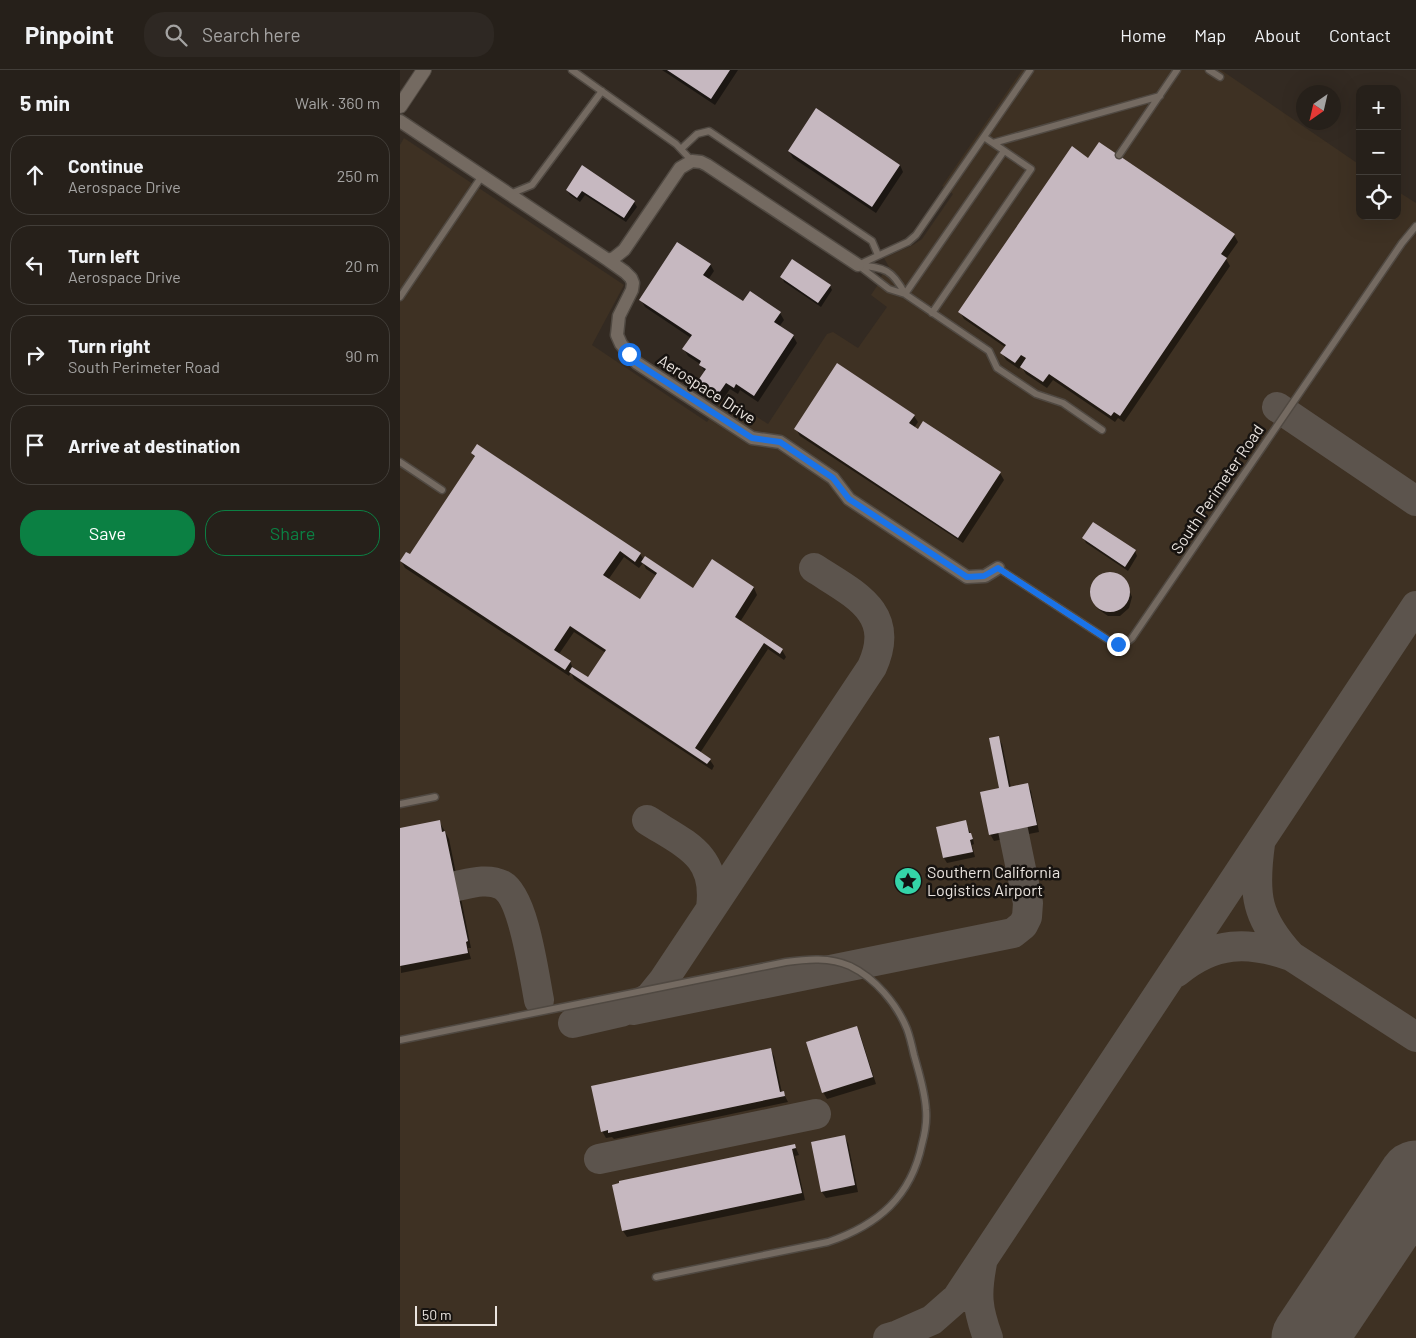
<!DOCTYPE html>
<meta charset="utf-8">
<style>
:root{--surface:#26201a;--page:#2e2823;--text:#f1f3f6;--muted:#a4a3a2;--line:#423e39;--accent:#0b8043}
body{margin:0;font-family:Barlow,sans-serif;background:var(--page);color:var(--text)}
.controls{position:absolute;right:15px;top:15px;display:grid;overflow:hidden;border-radius:10px;box-shadow:0 5px 20px #0002}
.controls button{width:45px;height:45px;display:grid;place-items:center;padding:0;border:0;border-bottom:1px solid var(--line);background:var(--surface);color:var(--text);font:25px sans-serif}
.compass{position:absolute;left:896px;top:15px;width:45px;height:45px;border-radius:50%;background:var(--surface);box-shadow:0 5px 20px #0002;rotate:214deg}
.scale{position:absolute;left:15px;bottom:12px;width:82px;box-sizing:border-box;padding-left:5px;border:2px solid #eae4df;border-top:0;font-size:14px;line-height:18px;white-space:nowrap;color:#eae4df;-webkit-text-stroke:4px #171310;paint-order:stroke}
.stop{position:absolute;width:15px;height:15px;margin:-11px;border:4px solid #1a73e8;border-radius:50%;background:#fff}
.stop.end{background:#1a73e8;border-color:#fff;box-shadow:0 1px 5px #0008}
.list{margin:0;padding:0;list-style:none}
h2{display:flex;justify-content:space-between;align-items:center;height:65px;margin:0;padding:0 20px;font-size:21px}
h2 small{font-size:16px;font-weight:400;color:var(--muted)}
.list li{display:grid;grid-template-columns:32px 1fr auto;gap:15px;align-items:center;box-sizing:border-box;height:80px;margin:0 10px 10px;padding:0 10px;border:1px solid var(--line);border-radius:20px}
.list b{display:block;font-size:19px;white-space:nowrap}
.list p{margin:0;font-size:16px;white-space:nowrap;color:var(--muted)}
.list em{font-size:16px;font-style:normal;color:var(--muted)}
.actions{display:flex;gap:10px;padding:15px 20px}
.actions a{flex:1;padding:11px 0;border:1px solid var(--accent);border-radius:20px;text-align:center;font-size:18px;color:var(--accent)}
.actions .main{background:var(--accent);color:#fff}
.icon{flex:none;width:28px;height:28px;fill:none;stroke:currentColor;stroke-width:2;stroke-linecap:round;stroke-linejoin:round}
.map{position:relative;flex:none;width:1016px;height:1268px;overflow:hidden}
header{display:flex;align-items:center;gap:30px;box-sizing:border-box;height:70px;padding:0 25px;background:var(--surface);border-bottom:1px solid var(--line)}
header strong{font-size:24px}
nav{display:flex;gap:28px;margin-inline-start:auto;font-size:18px}
.search{width:350px;height:45px;background:var(--page);display:flex;align-items:center;gap:12px;box-sizing:border-box;padding:0 18px;border-radius:20px;color:var(--muted);font-size:19px}
main{display:flex}
aside{flex:1;background:var(--surface)}
.map>svg:first-child{display:block}
</style>
<header>
<strong>Pinpoint</strong>
<div class="search"><svg class="icon" aria-label="search" viewBox="0 0 24 24"><circle cx="10" cy="10" r="6"/><path d="M15 15l6 6"/></svg>Search here</div>
<nav><a>Home</a><a>Map</a><a>About</a><a>Contact</a></nav>
</header>
<main>
<aside>
<h2>5 min<small>Walk · 360 m</small></h2>
<ul class="list">
<li><svg class="icon" aria-label="ahead" viewBox="0 0 24 24"><path d="M12 20V5M6 11l6-6 6 6"/></svg><div><b>Continue</b><p>Aerospace Drive</p></div><em>250 m</em></li>
<li><svg class="icon" aria-label="left" viewBox="0 0 24 24"><path d="M17 20v-9H6M10 6l-5 5 5 5"/></svg><div><b>Turn left</b><p>Aerospace Drive</p></div><em>20 m</em></li>
<li><svg class="icon" aria-label="right" viewBox="0 0 24 24"><path d="M7 20v-9h11M14 6l5 5-5 5"/></svg><div><b>Turn right</b><p>South Perimeter Road</p></div><em>90 m</em></li>
<li><svg class="icon" aria-label="arrive" viewBox="0 0 24 24"><path d="M6 21V4h12l-3 4 3 4H6"/></svg><div><b>Arrive at destination</b></div></li>
</ul>
<div class="actions"><a class="main">Save</a><a>Share</a></div>
</aside>
<div class="map">
<svg width="1016" height="1268" viewBox="0 0 1016 1268">
<rect width="100%" height="100%" fill="#332a22"/>
<!-- built -->
<path fill="#3e3123" d="M622,0H821L960,95V146H997V121L1016,133V1268H0V75L4,68L224,215L192,275L307,352L323,328L326,330L328,328L368,354L427,264L433,262L458,278L487,237L471,225L481,210L480,208L483,204L485,205L490,199L484,188L513,175L522,169L553,124L542,116Z"/>
<!-- shadow -->
<path fill="#0007" fill-rule="evenodd" d="M262,0H338L315,35Z
M389,81L500,95L503,102L476,143L393,88Z
M689,89L834,165L838,172L826,189L830,196L724,352L718,348L715,352L653,310L647,318L626,304L621,296L619,299L606,290L602,283L605,277L564,249L560,242Z
M182,97L234,132L237,137L226,152L185,125L180,132L170,125L167,120Z
M310,194L314,201L308,210L343,233L380,243L384,250L379,257L393,266L397,273L358,332L340,320L338,324L330,319L321,332L302,319L298,312L305,302L300,294L288,286L284,279L291,268L245,237L241,230Z
M382,207L430,216L432,220L421,237L384,212Z
M514,346L518,352L514,358L518,361L524,353L600,403L604,410L563,473L400,366L396,359Z
M78,376L240,484L244,490L293,520L313,491L354,518L357,525L340,552L382,580L386,587L384,590L368,579L300,683L310,690L314,696L312,700L174,609L171,603L169,606L5,498L1,491L10,486L75,388L72,383ZM224,487L239,498L243,493L246,499L257,506L240,531L208,510ZM174,562L206,583L188,609L173,599L170,591L159,584Z
M684,469L735,481L737,486L728,501L686,473Z
M708,503L714,504L725,510L732,527L729,538L720,546H708L698,539L691,521L696,509Z
M598,668L602,674L611,718L627,714L631,721L639,762L594,771L590,764L601,719Z
M39,751L49,769L71,878H68L71,889L1,903L0,759Z
M565,752L573,769L574,774L572,775L575,787L547,793L544,788L538,758Z
M456,958L460,964L476,1014L427,1029L423,1022Z
M370,979L374,986L382,1023L383,1022L388,1032L214,1069L212,1067L206,1068L202,1061Z
M444,1066L448,1073L458,1122L426,1128L422,1122L412,1072Z
M395,1076L399,1085L395,1086L405,1130L227,1167L223,1161Z"/>
<g fill="none" stroke-linecap="round" stroke-linejoin="round">
<!-- taxiway -->
<path stroke="#5c544d" stroke-width="30" d="M877,337L1016,431
M247,750C286,775 318,785 311,838
M860,774C853,825 856,848 891,886
M57,816C71,813 88,808 102,815C124,827 134,905 139,930
M777,902C814,871 848,871 891,886L1016,967
M233,940L613,863L623,855L627,847L628,833L613,760
M173,953L221,942L235,936L250,927L263,911L472,597C497,542 454,524 414,498
M199,1089L416,1044
M582,1193C576,1224 577,1238 588,1268
M488,1268L498,1265L532,1250L557,1228L1016,536"/>
<!-- runway -->
<path stroke="#5c544d" stroke-width="75" d="M909,1268L1016,1108"/>
</g>
<!-- building -->
<path fill="#c6b8c0" d="M267,0H330L311,29Z
M416,38L500,95L472,137L388,81Z
M699,72L835,164L821,184L827,188L720,346L714,342L711,346L649,304L643,312L620,297L626,288L621,285L615,293L600,283L606,275L558,242L672,76L688,88Z
M182,95L235,131L224,148L182,121L177,128L166,120Z
M277,172L311,194L303,205L343,231L350,221L381,242L374,252L394,265L354,326L336,314L334,318L326,313L317,326L297,312L306,299L299,295L301,291L282,279L292,265L239,230Z
M392,189L431,215L418,233L380,207Z
M437,293L515,345L509,353L518,359L523,351L601,402L558,468L394,359Z
M77,374L241,483L235,492L220,481L203,505L240,529L257,503L241,492L245,486L293,518L312,489L354,517L335,547L383,579L380,584L364,573L295,678L311,689L307,694L169,602L172,597L188,607L206,580L170,556L154,580L171,591L165,600L0,491L6,482L10,484L75,386L71,383Z
M693,452L736,480L725,497L682,468Z
M690 522a20 20 0 1 1 40 0a20 20 0 1 1-40 0Z
M599,666L609,717L628,713L637,755L589,765L580,722L599,718L589,668Z
M40,750L42,762L45,761L68,871L66,872L68,883L0,896V758Z
M566,750L569,763H571L573,769L570,770L573,782L543,788L536,757Z
M457,956L473,1007L422,1023L406,972Z
M371,978L380,1022L384,1021L385,1026L208,1063V1060L201,1062L191,1016Z
M445,1065L455,1115L421,1122L411,1072Z
M395,1074L396,1078L392,1079L402,1123L222,1161L212,1115L219,1113V1111Z"/>
<g fill="none" stroke-linecap="round" stroke-linejoin="round">
<!-- service casing -->
<g stroke="#504942" stroke-width="9">
<path id="service" d="M172,0L276,74L292,91
M809,0L820,7
M593,73L760,26
M281,79L297,64L309,61L472,171L478,185
M604,81L505,224L589,281L597,298L636,324L663,333L702,360
M719,85L777,0
M110,124L132,115L202,21
M458,195L508,172L516,165L630,0
M458,195C485,198 492,199 505,224L489,219Z
M0,227L82,106
M532,243L631,99L584,67
M0,392L42,420
M598,498L710,571C719,574 725,575 732,568L1002,173L1016,156
M0,734L35,727
M0,970L386,892C407,889 430,887 450,896C475,908 497,934 507,959C510,967 512,976 514,985C519,1003 525,1021 526,1040C527,1051 525,1063 522,1074C511,1127 478,1155 428,1172L256,1207"/>
</g>
<!-- minor casing -->
<g stroke="#504942" stroke-width="15">
<path id="minor" d="M0,51L208,190L225,202L231,208L233,213L232,220L219,246L217,265L221,274L237,293L352,368L380,372L433,408L449,429L567,507L585,506L598,498
M208,190L214,188L224,180L280,98L292,91L301,92L307,95L458,195"/>
</g>
<!-- tertiary casing -->
<g stroke="#504942" stroke-width="16">
<path id="tertiary" d="M0,36L24,0"/>
</g>
<!-- service -->
<use href="#service" stroke="#746a61" stroke-width="6"/>
<!-- minor -->
<use href="#minor" stroke="#746a61" stroke-width="12"/>
<!-- tertiary -->
<use href="#tertiary" stroke="#746a61" stroke-width="14"/>
</g>
<g fill="none" stroke-linecap="round" stroke-linejoin="round">
<!-- route -->
<path stroke="#1a73e8" stroke-width="6" d="M229,284L237,293L352,368L380,372L433,408L449,429L567,507L584,506L598,498L710,571L718,574"/>
</g>
<!-- icons -->
<defs>
<g id="sight-disc" transform="scale(1.4375)"><circle r="9.5" fill="#34d4a8" stroke="#171310"/><path d="M0-6L1.8-2.2L6-1.7L2.9 1.2L3.7 5.4L0 3.3L-3.7 5.4L-2.9 1.2L-6-1.7L-1.8-2.2Z" fill="#111"/></g>
</defs>
<g fill-rule="evenodd">
<use href="#sight-disc" x="508" y="811"/>
</g>
<g text-anchor="middle" stroke-width="5" stroke-linejoin="round" paint-order="stroke">
<!-- street labels -->
<g font-size="16" fill="#eae4df" stroke="#171310">
<text transform="translate(307 319) rotate(33)" y="6">Aerospace Drive</text>
<text transform="translate(817 419) rotate(-56)" y="6">South Perimeter Road</text>
</g>
<!-- poi labels -->
<g font-size="16" fill="#eae4df" stroke="#171310" text-anchor="start">
<text x="527" y="808">Southern California<tspan x="527" dy="18">Logistics Airport</tspan></text>
</g>
</g>
</svg>
<div class="controls">
<button>+</button>
<button>−</button>
<button><svg class="icon" aria-label="locate" viewBox="0 0 24 24"><circle cx="12" cy="12" r="6"/><path d="M12 2v4M12 18v4M2 12h4M18 12h4"/></svg></button>
</div>
<svg class="compass" viewBox="-18 -18 36 36"><path d="M0-13l5 13h-10z" fill="#e53935"/><path d="M0 13l5-13h-10z" fill="#a4a3a2"/></svg>
<div class="scale">50 m</div>
<div class="stop" style="left:229px;top:284px"></div>
<div class="stop end" style="left:718px;top:574px"></div>
</div>
</main>
